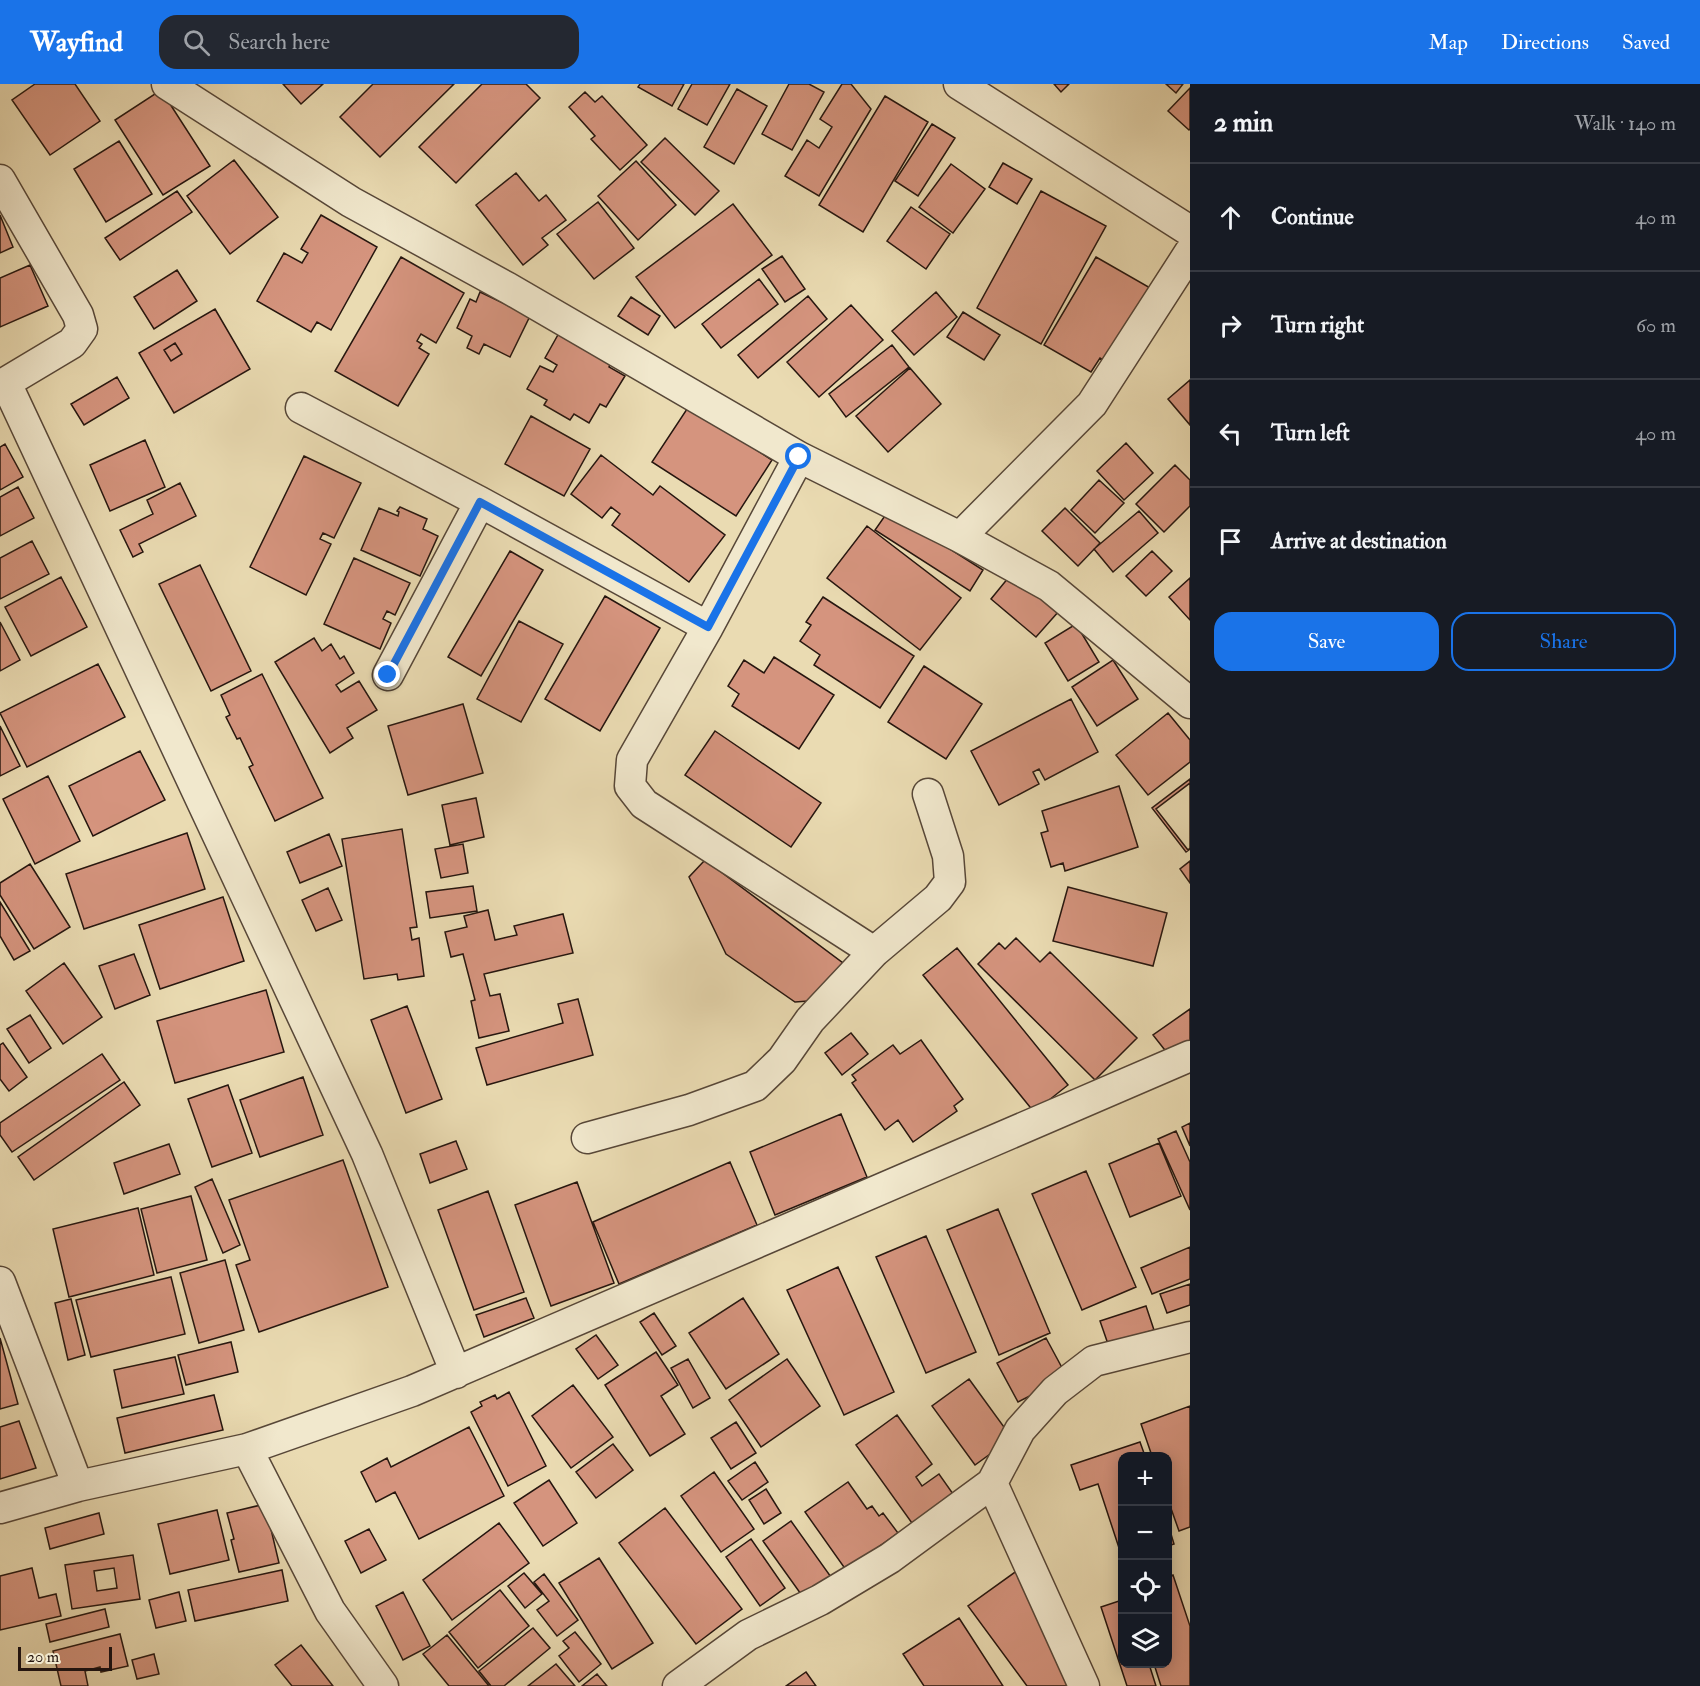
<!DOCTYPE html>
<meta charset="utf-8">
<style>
:root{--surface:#171b24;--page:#242831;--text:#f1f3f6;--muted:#9ea1a6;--line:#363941;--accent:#1a73e8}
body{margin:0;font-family:"IM FELL Double Pica",serif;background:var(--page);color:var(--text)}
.controls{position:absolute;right:18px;bottom:18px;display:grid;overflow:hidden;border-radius:12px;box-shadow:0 3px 15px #0003}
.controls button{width:54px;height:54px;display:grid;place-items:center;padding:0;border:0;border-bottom:2px solid var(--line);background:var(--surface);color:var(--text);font:30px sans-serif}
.scale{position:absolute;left:18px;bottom:15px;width:94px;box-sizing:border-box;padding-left:6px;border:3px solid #26160f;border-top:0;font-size:16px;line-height:21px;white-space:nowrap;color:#26160f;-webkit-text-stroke:4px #f1e8cd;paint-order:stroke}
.stop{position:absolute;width:18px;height:18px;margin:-14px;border:4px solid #1a73e8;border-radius:50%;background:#fff}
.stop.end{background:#1a73e8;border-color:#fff;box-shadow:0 2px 6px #0008}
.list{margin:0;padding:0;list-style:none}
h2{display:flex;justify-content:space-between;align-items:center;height:78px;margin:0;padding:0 24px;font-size:26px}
h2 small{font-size:20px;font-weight:400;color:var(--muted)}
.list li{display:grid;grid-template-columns:39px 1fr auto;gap:18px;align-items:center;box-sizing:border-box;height:108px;padding:0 24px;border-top:2px solid var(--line)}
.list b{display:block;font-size:22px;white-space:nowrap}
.list em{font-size:20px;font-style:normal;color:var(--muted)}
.actions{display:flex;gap:12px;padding:18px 24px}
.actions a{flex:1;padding:14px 0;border:2px solid var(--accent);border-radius:18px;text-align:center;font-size:21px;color:var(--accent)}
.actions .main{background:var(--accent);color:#fff}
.icon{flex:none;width:33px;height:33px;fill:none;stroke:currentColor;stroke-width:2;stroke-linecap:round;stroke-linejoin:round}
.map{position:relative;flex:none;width:1190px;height:1602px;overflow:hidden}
header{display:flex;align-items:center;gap:36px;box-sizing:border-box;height:84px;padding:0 30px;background:var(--accent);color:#fff}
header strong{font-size:28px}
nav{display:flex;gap:33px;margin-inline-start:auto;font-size:21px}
.search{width:420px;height:54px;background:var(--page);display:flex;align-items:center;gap:15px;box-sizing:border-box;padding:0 21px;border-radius:18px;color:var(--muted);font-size:22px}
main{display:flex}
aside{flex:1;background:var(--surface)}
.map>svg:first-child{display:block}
</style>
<header>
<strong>Wayfind</strong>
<div class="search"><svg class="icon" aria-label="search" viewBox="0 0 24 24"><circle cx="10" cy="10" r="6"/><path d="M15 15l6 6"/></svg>Search here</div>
<nav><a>Map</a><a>Directions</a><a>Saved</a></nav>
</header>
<main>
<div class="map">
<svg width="1190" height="1602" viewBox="0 0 1190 1602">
<rect width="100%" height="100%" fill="#eadbb2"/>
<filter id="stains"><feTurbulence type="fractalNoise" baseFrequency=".00333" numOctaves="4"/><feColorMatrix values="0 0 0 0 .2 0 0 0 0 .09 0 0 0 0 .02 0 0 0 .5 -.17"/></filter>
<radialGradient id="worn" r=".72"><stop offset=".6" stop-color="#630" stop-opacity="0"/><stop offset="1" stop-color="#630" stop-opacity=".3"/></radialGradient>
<!-- building -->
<path fill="#d5947e" stroke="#26160f" stroke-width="1.5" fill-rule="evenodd" d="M35,0H75L100,37L50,71L12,16Z
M283,0H323L301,20Z
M373,0H454L380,73L340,33Z
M482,0H526L540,14L456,99L419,63Z
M640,0H684L672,22L638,3Z
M692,0H730L707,41L678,25Z
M789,0H809L824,8L792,66L762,50Z
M842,0H851L871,25L819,112L785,92L807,56L819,64L832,43L820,35Z
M1054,0H1069L1061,8Z
M1166,0H1183L1176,9Z
M1190,4V45L1189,46L1168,27Z
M737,5L767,22L734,80L704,63Z
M161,6L210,82L163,111L115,36Z
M585,8L595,18L602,12L647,61L620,86L591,55L595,52L569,23Z
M885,12L928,38L863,148L819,121Z
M932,40L955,54L918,112L895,97Z
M665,54L719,107L695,131L641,78Z
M119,57L152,110L106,138L74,85Z
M234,76L278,133L230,170L187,112Z
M636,77L676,121L638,156L598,112Z
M1003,79L1032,95L1017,120L989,103Z
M951,80L985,105L953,149L919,123Z
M516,89L539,117L546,111L566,136L542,154L548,161L523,181L476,121Z
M177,107L192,128L120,176L105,154Z
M1041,107L1106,142L1041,260L977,224Z
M598,118L634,164L594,195L557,150Z
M733,120L772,171L675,244L636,193Z
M911,123L950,150L926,185L887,157Z
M0,131L13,163L0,169Z
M321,131L377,163L331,246L317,238L311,248L257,217L284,169L302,179L308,169L301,165Z
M782,172L805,205L785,218L762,185Z
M401,173L464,209L436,259L421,250L417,257L422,260L419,264L429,270L398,322L335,287Z
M1096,173L1152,205L1108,279L1100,274L1091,288L1044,261Z
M30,181L48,222L0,243V194Z
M177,186L197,217L154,245L134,213Z
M759,195L778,220L721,264L702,240Z
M480,208L530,232L510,273L484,260L479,270L467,264L472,252L457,244L470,215L476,218Z
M936,208L957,233L914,271L892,247Z
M808,212L827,235L758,294L738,271Z
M631,213L660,232L648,251L618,232Z
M851,221L883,256L819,313L787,278Z
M215,225L250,285L174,329L139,269ZM175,259L182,270L171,277L164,266Z
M963,228L1000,251L984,276L947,253Z
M559,249L611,278L609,283L625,292L606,323L600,320L589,339L574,330L570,336L544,321L547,316L527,305L540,282L553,288L557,281L545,274Z
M175,259L182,270L171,277L164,266Z
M892,261L909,283L846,333L829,310Z
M910,284L941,320L888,368L856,332Z
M117,293L129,314L84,341L71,320Z
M1190,296V341L1168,315Z
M689,322L772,376L736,432L652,378Z
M531,332L590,365L564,412L505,380Z
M145,356L165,403L110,427L90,381Z
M1126,359L1153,389L1124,416L1097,387Z
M5,360L23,393L0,406V363Z
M601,371L653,411L660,402L725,451L689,498L612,441L620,430L611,423L602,434L571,410Z
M304,372L361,399L334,454L323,449L320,455L331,460L306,511L250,483Z
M1175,381L1190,396V422L1164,448L1136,420Z
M1099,396L1124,419L1095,449L1071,426Z
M180,399L196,432L139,460L143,468L133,473L120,446L153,430L147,416Z
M18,403L34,434L0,452V413Z
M400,423L427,435L423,445L438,452L420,492L361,466L379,424L398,432L399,428L397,427Z
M1065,424L1100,459L1078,482L1042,447Z
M889,426L983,486L970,507L875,446Z
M1139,427L1158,449L1113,488L1094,465Z
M867,442L961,514L920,566L827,494Z
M32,457L49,490L0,515V474Z
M510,467L543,486L481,592L448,573Z
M1152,467L1172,487L1146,512L1126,492Z
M354,474L410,499L395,531L387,527L383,535L391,539L380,565L324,540Z
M200,481L251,587L211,607L159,500Z
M1013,488L1059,527L1036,553L991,515Z
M61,493L87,543L31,572L5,523Z
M1190,494V536L1169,513Z
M605,512L660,544L600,647L545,615Z
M823,513L914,572L880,624L814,581L820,571L800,557L811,541L806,538Z
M519,537L563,560L521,638L477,615Z
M0,538L20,576L0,587Z
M1076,540L1099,578L1068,597L1045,559Z
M314,554L322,567L331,560L340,575L344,572L354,589L336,601L341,608L359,597L377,626L347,644L353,654L330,669L275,578Z
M774,573L834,611L799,665L732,622L739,610L728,602L744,576L764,589Z
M1113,576L1138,615L1097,642L1072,603Z
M98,580L125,633L27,683L0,629Z
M924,582L982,620L946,675L888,638Z
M262,590L323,714L275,737L249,683L253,681L240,654L237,655L226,633L230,631L221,611Z
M1071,615L1098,668L1045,696L1039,685L1033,688L1039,700L999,721L971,667Z
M463,620L483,689L408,711L388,642Z
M1168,629L1190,656V678L1148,711L1116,671Z
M0,642L20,682L0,692Z
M715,647L821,719L791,763L685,691Z
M140,667L165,716L93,752L69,702Z
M48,692L80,757L35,780L3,715Z
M1190,695V765L1186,768L1152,724Z
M1190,699V764L1188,766L1156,725Z
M1119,702L1138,763L1065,787L1063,779L1051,783L1041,749L1048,747L1042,727Z
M476,714L484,753L450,761L442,721Z
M402,745L417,843L410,844L412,856L419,854L424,892L398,896L397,890L364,895L342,755Z
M187,749L205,805L84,845L66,790Z
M329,750L342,782L300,799L287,768Z
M463,760L468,789L441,794L435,765Z
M705,776L847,882L822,916L795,918L726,870L689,793Z
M1190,777V799L1180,785Z
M30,780L70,843L34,865L0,811V799Z
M473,802L477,827L430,834L426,808Z
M1068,803L1167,829L1153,882L1053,857Z
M328,804L342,836L316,847L302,816Z
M223,813L244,877L160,905L139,841Z
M0,818L30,867L14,876L0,852Z
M488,826L495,856L517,851L514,842L563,830L573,869L484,890L490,912L500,910L509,947L479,954L471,917L475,916L463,870L451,873L445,848L467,843L464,832Z
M1016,854L1040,878L1050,868L1137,954L1095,996L978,880L999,859L1005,865Z
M957,864L1068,1001L1034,1028L923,891Z
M134,870L150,911L115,925L99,882Z
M64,879L102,933L63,960L26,907Z
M266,906L284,968L175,999L157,937Z
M578,915L593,971L487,1001L476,964L563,939L558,920Z
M407,922L442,1015L406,1029L371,936Z
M1190,925V962L1168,970L1153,951Z
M30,931L51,964L29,979L7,945Z
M851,949L868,970L842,991L825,969Z
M921,956L963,1015L954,1022L957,1027L913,1058L898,1036L885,1046L852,999L856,996L852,991L893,961L900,970Z
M3,959L27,993L9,1007L0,995V961Z
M102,970L120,996L12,1068L0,1051V1039Z
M303,993L323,1051L260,1073L240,1016Z
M124,998L140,1021L34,1096L18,1073Z
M228,1001L252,1069L212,1083L188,1015Z
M841,1030L867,1093L775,1131L750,1068Z
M1190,1039V1062L1182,1043Z
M1176,1047L1190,1078V1126L1158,1055Z
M456,1057L467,1085L430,1099L420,1070Z
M1159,1059L1181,1112L1130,1133L1109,1080Z
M169,1060L180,1090L124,1110L114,1079Z
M343,1076L388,1203L259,1248L236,1181L250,1176L229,1116Z
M730,1078L757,1141L619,1200L593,1138Z
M1086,1087L1136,1203L1082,1226L1032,1110Z
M212,1095L240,1161L223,1169L195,1103Z
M577,1098L614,1199L551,1222L515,1121Z
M488,1107L524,1208L474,1226L438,1126Z
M191,1112L207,1176L157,1189L141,1125Z
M138,1124L154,1191L69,1213L53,1145Z
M998,1125L1050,1249L999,1271L947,1146Z
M926,1152L976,1268L926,1289L876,1173Z
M1190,1163V1195L1152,1210L1141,1184Z
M225,1176L244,1246L199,1259L180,1189Z
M838,1183L894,1308L844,1331L787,1206Z
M171,1193L185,1250L91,1273L76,1216Z
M1190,1200V1221L1167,1229L1160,1210Z
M526,1214L534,1234L484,1253L476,1231Z
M743,1214L779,1270L726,1305L689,1249Z
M71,1215L85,1271L68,1276L55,1219Z
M1146,1222L1154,1246L1108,1260L1100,1237Z
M654,1229L676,1262L662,1271L640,1238Z
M596,1251L618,1281L598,1295L576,1265Z
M0,1254L18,1320L0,1325Z
M1046,1254L1067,1293L1018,1318L997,1279Z
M231,1258L238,1288L186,1301L178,1271Z
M656,1268L678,1301L661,1312L685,1350L650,1372L605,1301Z
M175,1273L184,1310L122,1324L114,1286Z
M688,1275L710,1314L693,1324L671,1284Z
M787,1275L820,1322L761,1363L729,1316Z
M969,1295L1012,1354L975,1381L932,1322Z
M573,1301L613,1353L571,1384L532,1332Z
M509,1308L546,1382L508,1402L471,1328L482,1322L480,1318L495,1311L497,1315Z
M214,1311L223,1346L125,1369L117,1334Z
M1190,1322V1443L1179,1447L1168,1416V1372H1152L1141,1340Z
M897,1331L932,1380L916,1393L922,1402L939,1390L958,1417L917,1446L856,1361Z
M19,1337L36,1384L0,1395V1343Z
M736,1338L756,1369L731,1385L711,1354Z
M469,1343L504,1412L419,1455L395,1408L376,1418L361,1388L387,1374L391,1383Z
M1140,1358L1145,1372H1122V1473L1098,1400L1080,1406L1071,1381Z
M613,1360L633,1386L596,1414L576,1388Z
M755,1378L768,1398L742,1416L728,1397Z
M714,1388L754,1445L721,1468L681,1412Z
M549,1396L577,1439L543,1462L514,1419Z
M848,1398L867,1425L872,1422L879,1432L883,1429L898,1449L846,1486L805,1428Z
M766,1405L781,1429L764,1440L749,1416Z
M265,1420L279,1479L239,1488L231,1456L234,1455L227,1429Z
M665,1424L742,1525L696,1560L619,1459Z
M217,1426L229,1476L170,1490L158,1440Z
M99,1429L104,1450L50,1465L45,1444Z
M791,1437L831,1493L803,1513L763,1457Z
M499,1439L529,1479L452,1536L423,1496Z
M1168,1440L1174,1460L1168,1462Z
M369,1445L386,1476L361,1489L345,1457Z
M751,1455L785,1504L760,1522L726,1473Z
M133,1471L140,1515L72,1525L65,1481ZM114,1484L117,1504L97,1507L94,1487Z
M599,1474L653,1559L612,1585L559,1499Z
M32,1484L39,1514L56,1510L61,1532L0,1546V1492Z
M282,1486L288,1517L195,1537L188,1506Z
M1018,1486L1081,1602H1027L968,1522Z
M524,1489L542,1510L525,1524L508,1502Z
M544,1490L578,1536L557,1552L537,1526L549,1517L534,1498Z
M1173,1491L1190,1542V1602H1161L1154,1580H1168V1493Z
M500,1506L529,1542L478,1584L449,1548Z
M179,1508L186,1537L156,1544L149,1516Z
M403,1508L430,1562L403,1576L376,1522Z
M1122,1516V1580H1149L1156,1602H1127L1101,1523Z
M105,1525L109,1543L50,1558L46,1540Z
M959,1534L1003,1602H924L903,1570Z
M533,1544L550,1564L504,1602H491L479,1587Z
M575,1548L601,1580L579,1598L559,1572L569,1564L563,1557Z
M120,1550L128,1582L101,1588L100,1583L85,1587L88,1602H61L53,1567Z
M447,1551L489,1602H449L423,1570Z
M301,1561L333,1602H292L275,1581Z
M154,1570L159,1590L137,1595L132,1576Z
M556,1580L575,1602H528Z
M806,1588L816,1602H786Z
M597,1590L607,1602H582Z"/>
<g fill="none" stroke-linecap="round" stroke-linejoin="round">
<!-- minor casing -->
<g stroke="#574738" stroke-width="33">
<path id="minor" d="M167,0L351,118L508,204L799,373L960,453L1049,502L1190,619
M959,0L1190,147
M0,96L78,231L82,245L72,259L0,302
M6,299L367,1070L456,1289
M301,324L480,418L708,543
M799,373L708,543L632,676L630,702L644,720L874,868
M960,453L1092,320L1190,168
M388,591L480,418
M587,1054L689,1026L755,1002L782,976L810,936L874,868L938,814L950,798L948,772L928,710
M0,1198L78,1402
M247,1365L330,1527L383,1602
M992,1399L1084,1602
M0,1424L78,1402L247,1365L412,1307L1190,972
M678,1602L748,1551L820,1516L890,1474L992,1399L1020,1346L1055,1307L1094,1277L1190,1253"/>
</g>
<!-- minor -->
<use href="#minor" stroke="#f1e8cd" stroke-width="30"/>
</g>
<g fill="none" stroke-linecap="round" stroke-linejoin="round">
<!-- route -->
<path stroke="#1a73e8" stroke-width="8" d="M388,591L480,418L708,543L799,373"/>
</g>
<rect width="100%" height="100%" filter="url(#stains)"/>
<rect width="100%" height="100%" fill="url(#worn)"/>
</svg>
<div class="controls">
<button>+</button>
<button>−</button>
<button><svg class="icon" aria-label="locate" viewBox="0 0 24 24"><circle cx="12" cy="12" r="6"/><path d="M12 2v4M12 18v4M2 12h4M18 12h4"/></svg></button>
<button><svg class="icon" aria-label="layers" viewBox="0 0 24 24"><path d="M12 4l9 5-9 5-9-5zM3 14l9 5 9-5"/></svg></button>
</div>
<div class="scale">20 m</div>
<div class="stop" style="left:799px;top:373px"></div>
<div class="stop end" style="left:388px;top:591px"></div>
</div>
<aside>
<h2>2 min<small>Walk · 140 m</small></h2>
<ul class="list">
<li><svg class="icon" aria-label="ahead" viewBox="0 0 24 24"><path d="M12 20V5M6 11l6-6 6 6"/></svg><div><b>Continue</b></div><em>40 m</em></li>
<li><svg class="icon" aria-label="right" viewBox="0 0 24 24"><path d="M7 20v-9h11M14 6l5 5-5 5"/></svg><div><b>Turn right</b></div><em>60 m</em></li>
<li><svg class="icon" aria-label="left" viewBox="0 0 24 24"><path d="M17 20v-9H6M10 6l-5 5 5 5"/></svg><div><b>Turn left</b></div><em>40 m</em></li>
<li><svg class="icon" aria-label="arrive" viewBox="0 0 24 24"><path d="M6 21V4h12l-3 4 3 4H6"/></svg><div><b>Arrive at destination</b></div></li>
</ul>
<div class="actions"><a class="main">Save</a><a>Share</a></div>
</aside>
</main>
